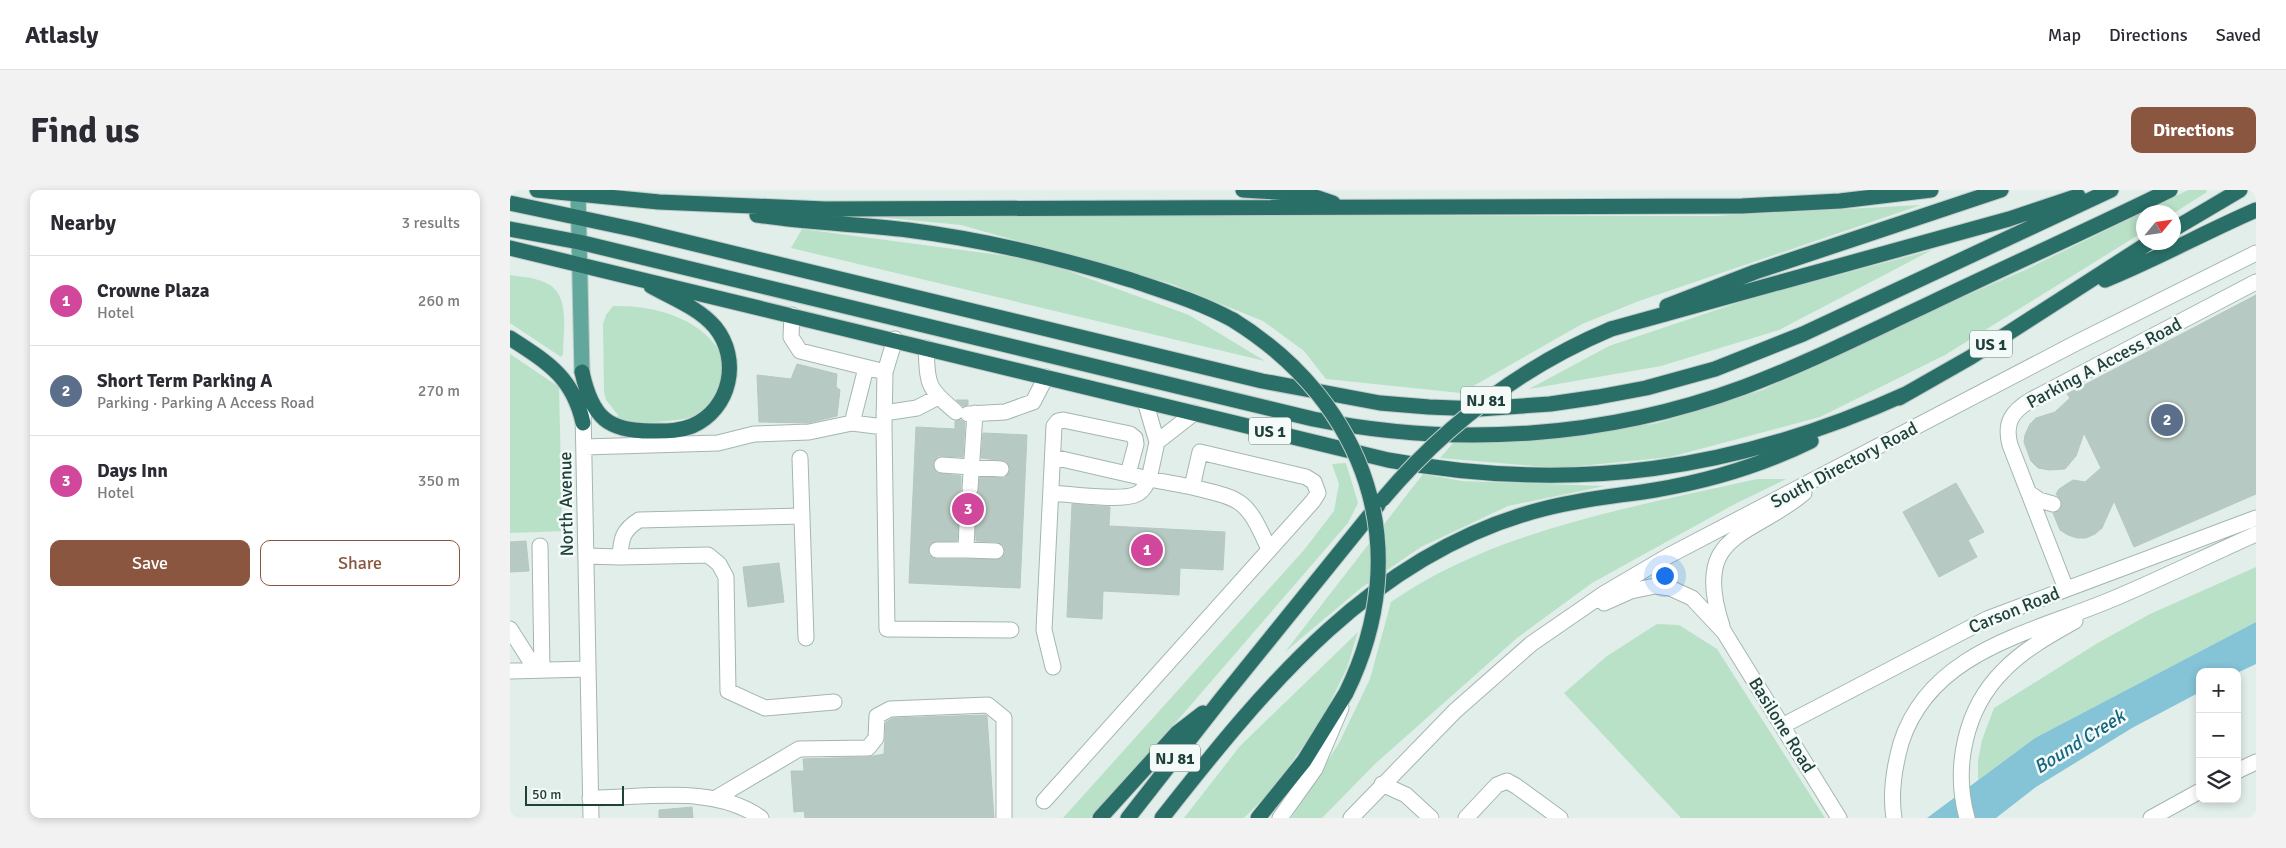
<!DOCTYPE html>
<meta charset="utf-8">
<style>
:root{--surface:#fff;--page:#f2f2f3;--text:#2b2b33;--muted:#7c7c81;--line:#e1e1e2;--accent:#8a5640}
body{margin:0;font-family:Signika,sans-serif;background:var(--page);color:var(--text)}
.controls{position:absolute;right:15px;bottom:15px;display:grid;overflow:hidden;border-radius:10px;box-shadow:0 2px 8px #0003}
.controls button{width:45px;height:45px;display:grid;place-items:center;padding:0;border:0;border-bottom:1px solid var(--line);background:var(--surface);color:var(--text);font:25px sans-serif}
.compass{position:absolute;left:1626px;top:15px;width:45px;height:45px;border-radius:50%;background:var(--surface);box-shadow:0 2px 8px #0003;rotate:61deg}
.scale{position:absolute;left:15px;bottom:12px;width:99px;box-sizing:border-box;padding-left:5px;border:2px solid #20403b;border-top:0;font-size:14px;line-height:18px;white-space:nowrap;color:#20403b;-webkit-text-stroke:4px #f3faf7;paint-order:stroke}
.you{position:absolute;left:1154px;top:385px;width:18px;height:18px;margin:-12px;border:4px solid #fff;border-radius:50%;background:#1a73e8;box-shadow:0 0 0 8px #1a73e833}
.badge{display:grid;place-items:center;width:32px;height:32px;border-radius:50%;background:var(--accent);color:#fff;font-size:16px;font-weight:700}
.pin{position:absolute;translate:-50% -50%;border:2px solid #fff;box-shadow:0 1px 5px #0006}
.list{margin:0;padding:0;list-style:none}
h2{display:flex;justify-content:space-between;align-items:center;height:65px;margin:0;padding:0 20px;font-size:21px}
h2 small{font-size:16px;font-weight:400;color:var(--muted)}
.list li{display:grid;grid-template-columns:32px 1fr auto;gap:15px;align-items:center;box-sizing:border-box;height:90px;padding:0 20px;border-top:1px solid var(--line)}
.list b{display:block;font-size:19px;white-space:nowrap}
.list p{margin:0;font-size:16px;white-space:nowrap;color:var(--muted)}
.list em{font-size:16px;font-style:normal;color:var(--muted)}
.actions{display:flex;gap:10px;padding:15px 20px}
.actions a{flex:1;padding:11px 0;border:1px solid var(--accent);border-radius:10px;text-align:center;font-size:18px;color:var(--accent)}
.actions .main{background:var(--accent);color:#fff}
.icon{flex:none;width:28px;height:28px;fill:none;stroke:currentColor;stroke-width:2;stroke-linecap:round;stroke-linejoin:round}
.map{position:relative;flex:none;width:1746px;height:628px;overflow:hidden;border-radius:10px}
header{display:flex;align-items:center;gap:30px;box-sizing:border-box;height:70px;padding:0 25px;background:var(--surface);border-bottom:1px solid var(--line)}
header strong{font-size:24px}
nav{display:flex;gap:28px;margin-inline-start:auto;font-size:18px}
.intro{display:flex;align-items:center;justify-content:space-between;box-sizing:border-box;height:120px;padding:0 30px}
h1{margin:0;font-size:35px}
.button{padding:12px 22px;border-radius:10px;background:var(--accent);color:#fff;font-size:18px;font-weight:700}
main{display:flex;gap:30px;padding:0 30px}
aside{flex:1;background:var(--surface);border-radius:10px;box-shadow:0 2px 8px #0003}
.map>svg:first-child{display:block}
</style>
<header>
<strong>Atlasly</strong>
<nav><a>Map</a><a>Directions</a><a>Saved</a></nav>
</header>
<div class="intro"><h1>Find us</h1><a class="button">Directions</a></div>
<main>
<aside>
<h2>Nearby<small>3 results</small></h2>
<ul class="list">
<li><span class="badge" style="background:#d1479c">1</span><div><b>Crowne Plaza</b><p>Hotel</p></div><em>260 m</em></li>
<li><span class="badge" style="background:#5c6f8a">2</span><div><b>Short Term Parking A</b><p>Parking · Parking A Access Road</p></div><em>270 m</em></li>
<li><span class="badge" style="background:#d1479c">3</span><div><b>Days Inn</b><p>Hotel</p></div><em>350 m</em></li>
</ul>
<div class="actions"><a class="main">Save</a><a>Share</a></div>
</aside>
<div class="map">
<svg width="1746" height="628" viewBox="0 0 1746 628">
<rect width="100%" height="100%" fill="#e2eee9"/>
<!-- green -->
<path fill="#b9e1c7" d="M1678,0H1696L1697,2L1664,23L1634,22L1633,42L1435,165L1310,227L1160,267L1049,278L930,268L944,252L1044,249L1148,233L1253,200L1363,146L1515,80Z
M1411,15L1129,111L1072,134L951,203L816,189L794,161L753,131L662,94L451,35L368,27L621,25L1203,26Z
M292,39L528,70L679,125L755,171L281,58Z
M1422,60L1269,140L1151,176L1019,199L1099,156L1239,109Z
M0,85C10,87 22,87 31,91C62,100 53,138 53,164L51,167L0,133Z
M103,116C140,115 187,126 208,159C222,182 205,213 185,225C177,230 165,230 156,231C139,233 122,233 107,228L108,225L96,210L94,202L93,134L96,125Z
M0,164L49,197L52,327L56,341L0,343Z
M836,273L848,313L838,333L667,531L580,628H553L794,360L824,321L829,294L822,274Z
M913,284L952,291L1095,296L998,316L911,357L851,398L775,462Z
M1247,289H1276L1223,315L1082,393L1007,448L866,573L812,628H781L829,553L860,489L881,412C986,339 1124,317 1247,289Z
M1746,377V432L1525,548L1468,590V571L1472,550L1484,518L1586,454L1640,424Z
M1147,434L1169,435L1207,459L1315,628H1171L1054,503L1097,466Z
M848,442L837,478L811,531L762,600L734,628H674L730,556Z"/>
<!-- water -->
<path fill="#85c3d7" d="M1746,432V474L1727,483L1690,482V502L1622,538L1526,597L1486,628H1417L1525,548Z"/>
<!-- building -->
<path fill="#b7c9c3" stroke="#b4c8c1" fill-rule="evenodd" d="M1746,105V304L1624,357L1604,311L1592,338L1585,344L1576,348H1567L1558,345L1550,340L1543,323L1550,320L1552,312L1546,304L1549,299L1563,290L1575,292L1591,278L1574,243L1566,266L1555,279L1539,280L1528,278L1521,271L1514,252L1515,245L1520,234L1526,228L1545,222L1560,208L1557,204Z
M287,174L327,184L326,197L330,200L327,226L298,233L249,232L247,185L281,189Z
M446,210H458V215L453,216Z
M451,230L455,233L453,267L428,266L423,275L427,283L451,286V303L459,308L468,304L470,287L495,288L500,280L496,271L471,268L473,243L517,245L510,398L399,393L406,237L445,239V231ZM457,325L465,330L466,351L487,352L494,356L495,362L491,369H427L419,365V356L423,352L447,351L449,329Z
M1446,293L1474,342L1458,350L1467,367L1429,387L1393,322Z
M562,314L600,317L599,336L715,342L713,380L670,378L669,405L593,401L592,429L557,427Z
M16,351L19,381L0,382V352Z
M269,373L274,412L238,417L233,377Z
M475,525L477,526L484,628H295L294,621L284,622L281,581H294L293,569L358,567L374,564L376,532L383,528Z
M182,617L183,628H149V620Z"/>
<g fill="none" stroke-linecap="round" stroke-linejoin="round">
<!-- minor-tunnel -->
<path stroke="#bbcbc6" stroke-width="15" stroke-dasharray="15 8" stroke-linecap="butt" d="M457,334L460,299"/>
<!-- minor casing -->
<g stroke="#a4b6b1" stroke-width="17">
<path id="minor" d="M282,125L281,147L290,161L375,182L385,149
M416,158C418,195 416,197 446,222
M356,178L342,233L374,237L375,182
M635,211L647,252L684,223
M73,220L81,628
M374,223L407,218L428,207
M458,224L495,222L523,212L536,187
M374,237L377,439L501,440
M74,257L208,253L244,244L299,242L342,233
M290,268L296,448
M432,275L491,279
M682,297C731,309 736,308 757,355L761,358
M460,299L465,223
M541,303C560,304 611,312 627,304C633,301 636,295 639,289L543,267
M1519,303L1529,310L1543,314
M457,334L456,360L486,361
M30,356L32,480
M427,360H456
M76,366L110,367C111,348 113,340 129,330L292,326
M110,367L198,365L209,374L216,387L218,501L255,518L324,512
M1556,399L1500,255C1494,233 1502,221 1521,210L1746,92
M1094,413L1121,401L1145,396L1160,398L1182,408L1214,442L1329,628
M1212,436C1181,342 1240,348 1294,303
M0,439L26,480
M543,477L534,440L544,236L548,231L553,230L620,244L625,248L626,254L618,284
M0,481L78,479
M1272,536L1477,429L1746,328
M1727,581L1746,572
M872,594L896,605L921,628
M80,608C135,608 204,594 251,628
M206,608L289,559L358,558L366,548L367,526L380,519L478,515L494,528V628
M534,611L803,311L808,303L804,292L796,287L690,262L682,297L639,289L647,252
M770,628L805,579L831,518
M841,628L945,521L1021,454L1095,403L1158,366L1566,153L1746,63
M956,628L987,595L997,591L1006,596L1050,628
M1384,628C1380,603 1384,578 1391,553C1421,459 1526,442 1605,408C1652,388 1699,365 1746,344
M1457,628C1443,577 1455,519 1493,481C1513,460 1540,445 1565,431
M1641,628L1690,601"/>
</g>
<!-- major casing -->
<g stroke="#c1cac8" stroke-width="17">
<path id="major" d="M68,0L72,182"/>
</g>
<!-- highway casing -->
<g stroke="#c1cac8" stroke-width="17">
<path id="highway" d="M27,0L149,12L315,19L1232,16L1330,11L1421,0
M733,0L796,4L823,13
M0,13L127,40L752,191L870,213L919,217L969,219L1040,214L1088,207L1136,198L1205,179L1293,144L1601,0
M247,25C297,33 348,34 398,40C475,50 547,67 621,90C656,102 690,112 723,130
M0,39L69,52L156,73L803,229C947,258 1096,248 1234,197C1298,173 1359,142 1421,113C1500,75 1581,39 1660,0
M1664,39L1730,0
M0,58L878,270C1064,304 1226,281 1398,203
M1595,90C1647,69 1695,42 1746,20
M1157,116L1245,82L1491,0
M1101,139L1499,29L1568,6
M0,148C37,172 63,187 73,233
M72,182C82,228 98,242 145,241C158,241 170,241 182,236C221,219 231,169 205,137C189,118 162,108 141,96
M1389,208L1461,167L1640,52
M590,628L667,543L693,523
M618,628L712,508L868,315
M652,628C755,497 864,362 1033,319C1070,309 1108,306 1145,300C1199,291 1252,275 1301,251
M748,628L794,571L836,503"/>
</g>
<!-- minor -->
<use href="#minor" stroke="#fff" stroke-width="15"/>
<!-- major -->
<use href="#major" stroke="#62a79c" stroke-width="15"/>
<!-- highway -->
<use href="#highway" stroke="#296f67" stroke-width="15"/>
<!-- highway-bridge casing -->
<g stroke="#c1cac8" stroke-width="17" stroke-linecap="butt">
<path id="highway-bridge" d="M723,130C857,213 907,359 836,503
M872,310C935,235 1011,177 1101,139"/>
</g>
<!-- highway-bridge -->
<use href="#highway-bridge" stroke="#296f67" stroke-width="15"/>
</g>
<g text-anchor="middle" stroke-width="5" stroke-linejoin="round" paint-order="stroke">
<!-- shield labels -->
<g fill="#f3faf7" stroke="#5f7873" stroke-width="1">
<rect x="1460" y="140.5" width="42" height="27" rx="4"/>
<rect x="951" y="196.5" width="50" height="27" rx="4"/>
<rect x="739" y="227.5" width="42" height="27" rx="4"/>
<rect x="640" y="554.5" width="50" height="27" rx="4"/>
</g>
<g font-size="16" font-weight="bold" fill="#20403b">
<text x="1481" y="160">US 1</text>
<text x="976" y="216">NJ 81</text>
<text x="760" y="247">US 1</text>
<text x="665" y="574">NJ 81</text>
</g>
<!-- street labels -->
<g font-size="18" fill="#20403b" stroke="#f3faf7">
<text transform="translate(1594 173) rotate(-28)" y="6">Parking A Access Road</text>
<text transform="translate(1334 275) rotate(-28)" y="6">South Directory Road</text>
<text transform="translate(56 314) rotate(-91)" y="6">North Avenue</text>
<text transform="translate(1504 420) rotate(-22)" y="6">Carson Road</text>
<text transform="translate(1272 535) rotate(58)" y="6">Basilone Road</text>
</g>
<!-- water labels -->
<g font-size="19" font-style="italic" fill="#146682" stroke="#f3faf7">
<text transform="translate(1569 551) rotate(-32)" y="7">Bound Creek</text>
</g>
</g>
</svg>
<div class="controls">
<button>+</button>
<button>−</button>
<button><svg class="icon" aria-label="layers" viewBox="0 0 24 24"><path d="M12 4l9 5-9 5-9-5zM3 14l9 5 9-5"/></svg></button>
</div>
<svg class="compass" viewBox="-18 -18 36 36"><path d="M0-13l5 13h-10z" fill="#e53935"/><path d="M0 13l5-13h-10z" fill="#7c7c81"/></svg>
<div class="scale">50 m</div>
<div class="you"></div>
<div class="pin badge" style="left:637px;top:360px;background:#d1479c">1</div>
<div class="pin badge" style="left:1657px;top:230px;background:#5c6f8a">2</div>
<div class="pin badge" style="left:458px;top:319px;background:#d1479c">3</div>
</div>
</main>
